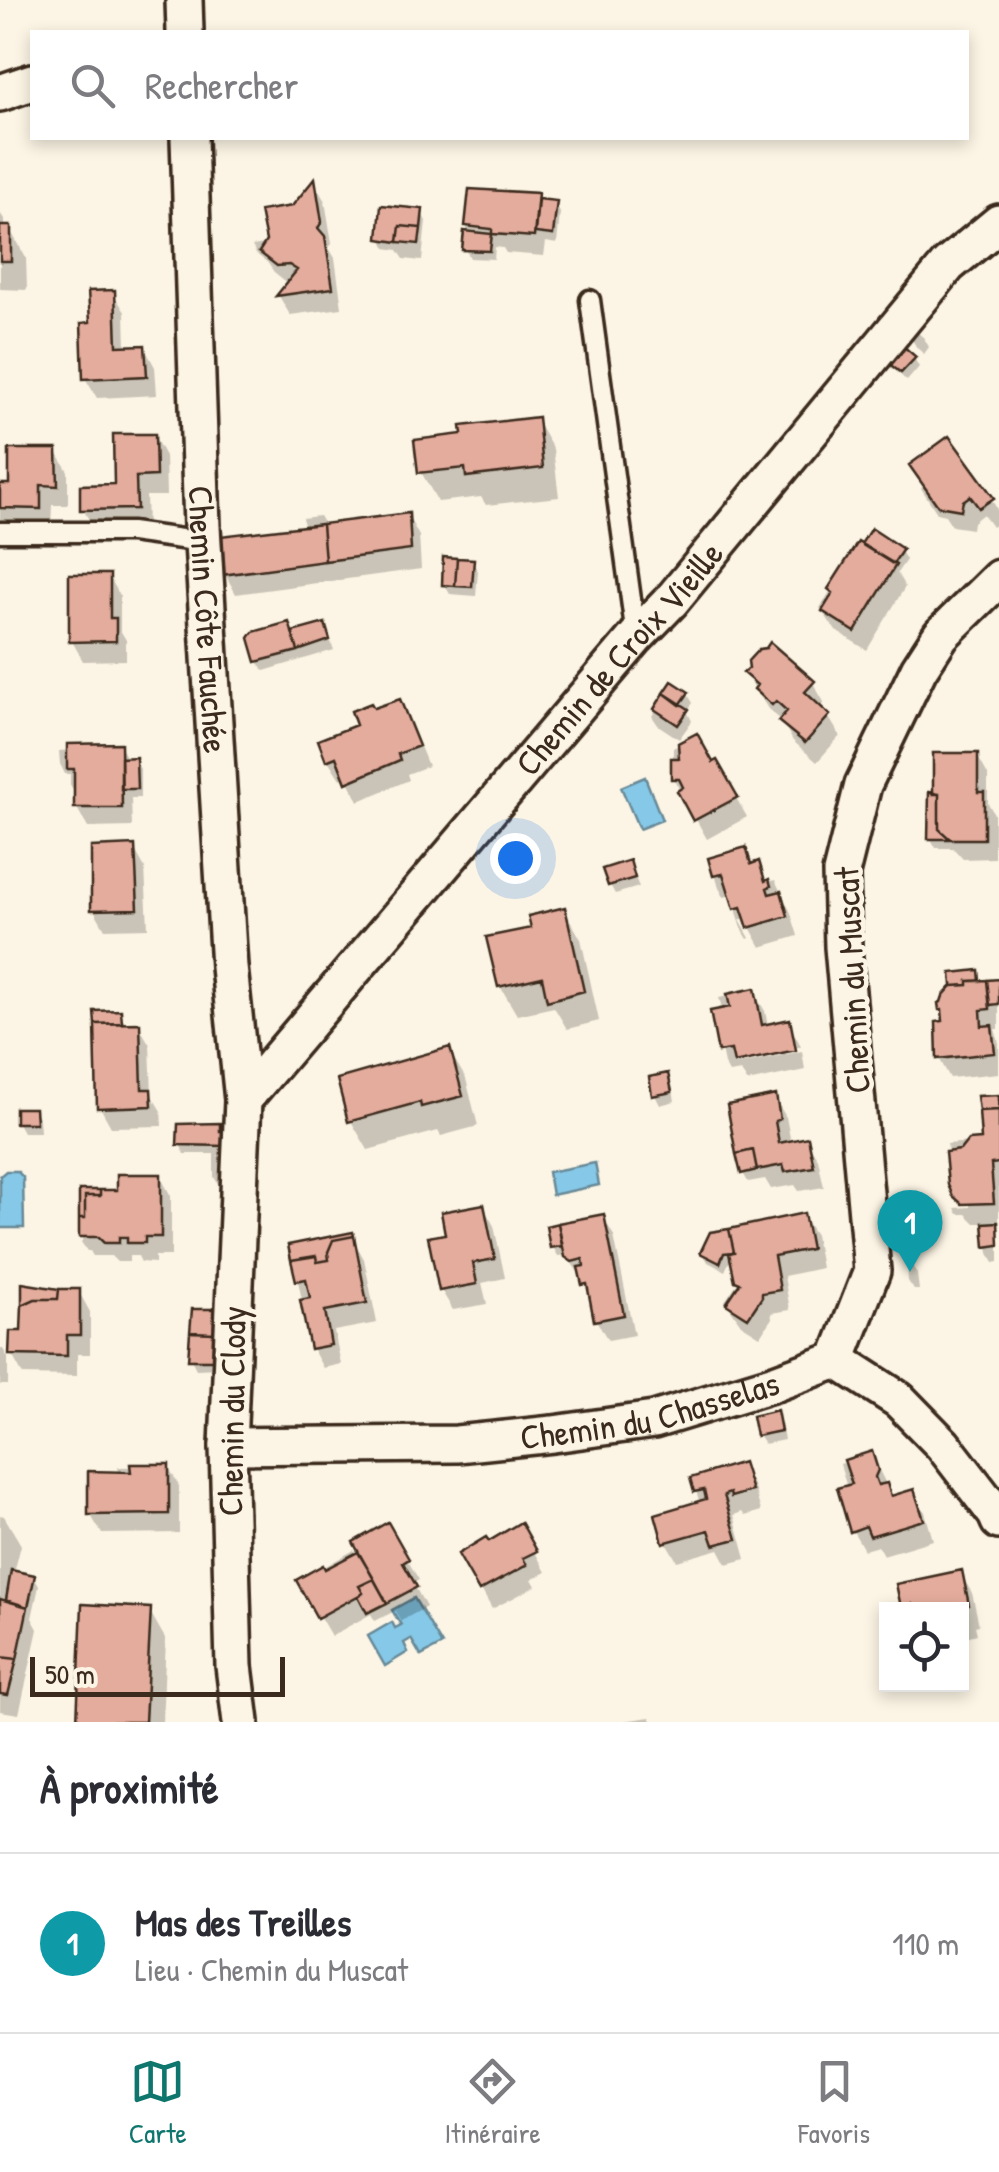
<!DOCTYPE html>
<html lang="fr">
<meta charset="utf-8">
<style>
:root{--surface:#fff;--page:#f7f7f7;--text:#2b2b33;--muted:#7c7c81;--line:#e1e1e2;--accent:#0f766e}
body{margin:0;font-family:"Patrick Hand",sans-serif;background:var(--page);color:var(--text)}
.controls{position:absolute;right:30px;bottom:30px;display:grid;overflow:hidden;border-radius:0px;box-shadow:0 5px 15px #0003}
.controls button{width:90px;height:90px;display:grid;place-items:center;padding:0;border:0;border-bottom:2px solid var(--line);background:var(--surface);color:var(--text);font:50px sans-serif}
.scale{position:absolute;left:30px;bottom:25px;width:255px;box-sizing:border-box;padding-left:10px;border:5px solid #3b2a1e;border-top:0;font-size:28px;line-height:35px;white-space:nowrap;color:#3b2a1e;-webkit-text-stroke:8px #fcf5e5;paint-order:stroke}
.you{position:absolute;left:515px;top:858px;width:35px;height:35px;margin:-25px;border:8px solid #fff;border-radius:50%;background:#1a73e8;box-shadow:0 0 0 15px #1a73e833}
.badge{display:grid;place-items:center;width:65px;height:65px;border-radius:50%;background:var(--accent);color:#fff;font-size:32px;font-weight:700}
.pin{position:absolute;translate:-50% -82px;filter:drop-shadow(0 2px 5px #0008)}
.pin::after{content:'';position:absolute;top:52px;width:35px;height:30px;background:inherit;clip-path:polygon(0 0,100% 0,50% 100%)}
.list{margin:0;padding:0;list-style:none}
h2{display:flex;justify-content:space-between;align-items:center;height:130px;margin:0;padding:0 40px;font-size:42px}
h2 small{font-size:32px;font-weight:400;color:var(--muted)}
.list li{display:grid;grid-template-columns:65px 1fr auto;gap:30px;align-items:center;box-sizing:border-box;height:180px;padding:0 40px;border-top:2px solid var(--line)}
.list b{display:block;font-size:38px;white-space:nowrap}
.list p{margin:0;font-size:32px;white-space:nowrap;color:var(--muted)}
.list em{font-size:32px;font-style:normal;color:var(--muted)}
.icon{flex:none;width:55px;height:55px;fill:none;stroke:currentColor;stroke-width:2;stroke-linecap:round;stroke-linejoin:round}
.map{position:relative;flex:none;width:999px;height:1722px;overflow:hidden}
.search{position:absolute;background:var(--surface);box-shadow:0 5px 15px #0003;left:30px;right:30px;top:30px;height:110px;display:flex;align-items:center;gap:25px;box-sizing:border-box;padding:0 35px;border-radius:0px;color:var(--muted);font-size:38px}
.sheet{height:310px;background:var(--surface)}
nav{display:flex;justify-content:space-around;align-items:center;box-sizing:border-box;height:140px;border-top:2px solid var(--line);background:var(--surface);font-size:28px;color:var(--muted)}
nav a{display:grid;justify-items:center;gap:5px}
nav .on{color:var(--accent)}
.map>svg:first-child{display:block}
</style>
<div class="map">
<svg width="999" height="1722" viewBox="0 0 999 1722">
<rect width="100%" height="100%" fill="#fcf5e5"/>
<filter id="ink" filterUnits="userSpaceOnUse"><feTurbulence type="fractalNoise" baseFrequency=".01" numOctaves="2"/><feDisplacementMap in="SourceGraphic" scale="20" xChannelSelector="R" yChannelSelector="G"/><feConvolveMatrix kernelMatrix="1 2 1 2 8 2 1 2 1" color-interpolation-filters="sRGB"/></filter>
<g filter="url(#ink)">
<!-- water -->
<path fill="#86c8e7" stroke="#688997" stroke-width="2.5" d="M645,777L662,820L639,829L621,787Z
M595,1163L599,1185L552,1195L548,1172Z
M6,1171H17L23,1177L24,1228H0V1176Z
M414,1598L442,1645L421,1656L411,1639L404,1643L408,1652L385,1666L368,1636L392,1622L395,1628L401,1625L392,1610Z"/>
<!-- shadow -->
<path fill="#0003" d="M314,183L325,201L332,243L329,248L335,258L342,308L290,315L279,296L289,284L274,272L267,262L256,254L252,246L265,244Z
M471,192L537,196L540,202L555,203L560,213L557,244L546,242L544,256L506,253L503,248L495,247L494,259L470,258L465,249Z
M421,212L426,221L422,261L404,259L398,250L386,248L381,238Z
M0,213L4,219V228H9L26,258L27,290L0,289Z
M113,293L125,312L126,348L144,347L155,367L157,395L97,398L85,378Z
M917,332L924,338L929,347L924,354L917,348L911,338Z
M914,358L919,367L907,381L897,372L891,363Z
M536,420L553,449L559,497L486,505L481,497L438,502L421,472L464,436Z
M154,436L165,456L166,496H146L147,528L94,529L83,509L116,487Z
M56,451L68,471V505H52L51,528L0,527V487H12Z
M925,486L992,500L999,513V522L992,527L983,514L973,522L972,529L952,526L945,515L937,513L921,488Z
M319,516L325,526L408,516L419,536L421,569L236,594L225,574L305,528L302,518Z
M859,545L901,551L906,560L897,573L905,587L867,650L836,631L820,608Z
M472,562L478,571L476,596L450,594L444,584Z
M109,576L120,596V630L126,640V660L83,661L72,641Z
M288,625L294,634L324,626L334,650L264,671L258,662L252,639Z
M751,669L813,683L824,702L820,708L828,716L840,736L817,762L793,741L781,720L768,709L746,674Z
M673,684L687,693L693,703L687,711L692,721L679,739L658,725L652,716Z
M399,702L410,722L428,766L407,774L409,780L359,801L346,777L340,779L328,760L374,711Z
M696,736L713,765L716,763L747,817L707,839L673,778V748Z
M120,746L128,760H135L140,769V798H131L132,827L88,828L77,808L75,794L70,785V774H65L60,764L59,751Z
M977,755L988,775V803L994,814V858L963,859L953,848H936L931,839Z
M134,848L145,868L148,928L105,929L94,910Z
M745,850L753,865L758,864L768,882L775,880L791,913L798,936L761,947L745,918L740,920L750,938L748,939L742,929L732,895L724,897L719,888L711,860Z
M629,863L639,887L615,894L610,885Z
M564,910L581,939L599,1021L567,1029L554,1007L517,1015L500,986L534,929Z
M977,973L983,983L999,981V1029H995L999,1043V1073L950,1078L939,1058L946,1024L942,1009Z
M753,991L765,1011L768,1026L788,1022L801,1046L735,1060V1065L802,1051L805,1070L747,1082L741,1071L729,1073L724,1064L713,1013L723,1011L719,998Z
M120,1012L126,1026H139L150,1045L152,1096L161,1111L162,1126L111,1127L100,1107L97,1013Z
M449,1050L466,1079L478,1126L441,1136L438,1131L368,1150L351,1121Z
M667,1076L672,1085L675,1101L660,1105L655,1095Z
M774,1097L786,1117L791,1143L806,1140L818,1159L824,1187L799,1191L795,1185L771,1189L765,1179L748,1182L743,1173Z
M999,1097V1223H995L999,1229V1262L994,1263L989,1253L985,1223H975L966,1214H958L955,1208L970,1207V1203H958L951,1184L947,1144L984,1141Z
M34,1110L39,1119L40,1132H23L18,1123Z
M218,1126L229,1155H218L223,1164V1187H220L214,1177V1154H185L180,1145Z
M160,1176L171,1196V1256H155V1263L141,1262L138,1256H129V1262H117L111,1256H93L90,1251H87L81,1242L83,1239L82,1236L119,1193Z
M483,1206L494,1226L505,1278L482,1283L487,1304L453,1310L441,1290L448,1236Z
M803,1216L815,1235L821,1268L784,1276L790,1310L771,1313L772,1318L760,1336L741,1324L725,1301L736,1285L741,1287L734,1261L729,1262L725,1271L708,1262L703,1253Z
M603,1217L614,1236L634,1335L608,1340L596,1320L592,1298L583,1279L566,1255L558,1256L553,1247L549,1227Z
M353,1239L364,1259L377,1323L334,1331L341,1364L323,1368L312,1348L291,1247Z
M912,1265L917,1274L919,1290H914L908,1281L907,1266Z
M79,1292L90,1312V1354H77V1376L23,1375L12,1355L23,1334Z
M214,1311L219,1321L218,1368L196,1369L191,1359Z
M0,1349H3L8,1358V1385H0Z
M776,1413L781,1423L784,1440L764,1444L758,1435Z
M871,1454L893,1498L913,1492L925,1512L933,1540L883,1555L878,1546L864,1550L853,1531L847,1488L840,1464L843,1463L848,1471Z
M741,1465L753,1485L761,1511L745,1516L742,1512L734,1515L746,1559L727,1564L719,1549L677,1561L666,1542L700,1504L693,1480Z
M168,1466L179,1486V1533L102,1534L90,1514L120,1475L118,1467Z
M0,1515L4,1516L21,1545L14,1573L34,1577L39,1586L32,1618L38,1629L19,1714L0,1711Z
M387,1525L419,1580L413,1583L426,1607L401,1621L395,1611L375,1621L371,1614L331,1636L299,1581L333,1579L326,1566L354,1550L360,1561L365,1558Z
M520,1525L546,1572L532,1579L536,1586L492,1609L462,1555L488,1544Z
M960,1573L972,1593L979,1625L975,1626L977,1634L962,1638L966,1660L962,1661V1610H905L903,1606Z
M149,1610L166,1640L162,1722H79Z
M650,1717L653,1722H617Z"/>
<!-- building -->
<path fill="#e4ac9d" stroke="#3b2a1e" stroke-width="2.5" d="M315,178L322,222L318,228L325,236L333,288L276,296L297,270L289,265L277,266L259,252L266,241L260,211L292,206Z
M469,189L538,193L534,237L492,234V229L465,226Z
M538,199L557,201L553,235L535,233Z
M381,205L423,209L421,228L400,226L398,242L378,239Z
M0,226H11V261H0Z
M400,226L421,228L419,244L398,242Z
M464,231L492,234L490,251L462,250Z
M115,290L117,346L145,345L147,376L83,379L81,323L90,322L88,291Z
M902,345L916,357L901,373L888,363Z
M538,417L543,468L466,477L465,468L418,473L414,440L462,434L461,426Z
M113,434H155L156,476L136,477L137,509L80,510V485L114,484Z
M949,436L994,498L979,508L970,496L963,501L961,510L938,506L909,465Z
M9,449H57L58,486L41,485V509L0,508V484H9Z
M409,513L411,550L325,561L322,524Z
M322,524L325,561L222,575L220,536Z
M871,528L903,549L893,564L861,544Z
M858,542L896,565L855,632L822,611L833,593L828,589Z
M443,557L457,558L455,586L442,585Z
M457,558L474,559L472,587L455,586Z
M69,574H110V618H116V641L69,642Z
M289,622L298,651L256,662L249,638L253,632Z
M325,623L330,640L298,651L292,632Z
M770,642L815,681L805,692L830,715L805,743L778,721L787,711L776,701L772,705L754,689L757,685L743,673L749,668L748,661L759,649L766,648Z
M672,681L689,692L680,705L664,693Z
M664,693L689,709L678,725L654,709Z
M400,699L419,746L398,754L400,760L346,783L336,757L326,761L318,740L356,725L351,711L371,703L374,708Z
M697,733L713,762L717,760L738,797L693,821L677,791L683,787L679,779H671V758H679L678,743Z
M121,743L122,808H74V769H67V744Z
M933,753H978V792H984V839H950L939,829V794H933Z
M136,757L137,789H121V758Z
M929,792L939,794V829L950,839H928Z
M135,845L138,909L91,910V847Z
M746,847L751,864L759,861L765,881L769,879L771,886L767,888L769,894L781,891L788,916L748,928L741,907L734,909L723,874L713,876L708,858Z
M630,860L635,878L608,886L602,869Z
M565,907L584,991L547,1001L542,977L498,987L486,937L531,928L528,916Z
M979,970L980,981H968V985L952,986L951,973Z
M999,979V1004L990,1005L987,980Z
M987,980L990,1009L981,1010L982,1026L992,1025L995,1053L937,1059L936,1022L943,1021L942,1010H939L938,1003L941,1002L943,996L952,986L968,985V981Z
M755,988L762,1025L790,1019L796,1050L734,1063L731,1050L718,1052L710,1011L730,1007L727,994Z
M121,1010L122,1023L95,1024L94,1011Z
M140,1023L142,1089H151L152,1106L97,1108L95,1024Z
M450,1047L463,1096L421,1107L420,1102L348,1122L337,1079Z
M668,1073L672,1092L652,1096L649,1077Z
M776,1095L780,1119L775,1121L779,1143L808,1137L814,1167L785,1172L783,1165L757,1170L753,1150L736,1154L727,1105Z
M999,1095V1110L979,1111L977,1096Z
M15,1108H35L36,1123H15Z
M999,1110V1163L991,1164L994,1203L962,1204L953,1196L948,1185L945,1152L960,1150L968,1140L981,1139L979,1111Z
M220,1123V1131H225V1146L177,1145L178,1124Z
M753,1150L757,1170L741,1174L736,1154Z
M117,1174H161V1237H145V1243H127V1237H119V1243H104L98,1237H79V1218H85V1196H100V1190H117Z
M79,1190H100V1196H85V1218H79Z
M484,1204L495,1259L473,1263L477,1284L439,1291L428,1237L445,1234L441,1212Z
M804,1213L811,1249L774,1256L780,1290L762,1293V1297L748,1318L726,1304L740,1283L735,1281L729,1253L734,1252L729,1229Z
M604,1214L624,1315L594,1321L587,1284L582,1285L578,1267L584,1266L583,1259L572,1262L565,1257L558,1223Z
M998,1222L999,1245L985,1247L983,1223Z
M558,1223L562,1246L550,1248L546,1226Z
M729,1229L734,1252L724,1253L720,1263L700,1253L710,1232Z
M353,1232L354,1236L333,1240L328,1252L329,1260L317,1262L316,1256L291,1260L288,1245Z
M354,1236L367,1303L325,1311L331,1345L310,1349L300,1300L310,1298L306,1279L296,1281L291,1260L316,1256L317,1262L329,1260L328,1252L333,1240Z
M22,1283L59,1289L58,1299H35L22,1305Z
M59,1289H80V1335H67V1356L9,1355L10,1331H21L22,1305L35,1299H58Z
M192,1309H215L214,1333L190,1332Z
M190,1332L214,1333V1360H188Z
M777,1410L781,1431L756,1436L752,1416Z
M872,1451L878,1470L875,1477L878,1485L887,1483L891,1496L914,1489L924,1520L870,1536L866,1526L850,1532L837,1488L852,1484L844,1460Z
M743,1462L752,1491L731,1497L730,1493L724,1495L737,1539L714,1545L709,1530L663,1543L655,1514L706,1499L704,1490L694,1492L690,1478Z
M130,1464H169V1514L88,1515V1471L131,1472Z
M388,1522L409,1559L403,1563L417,1587L387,1603L353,1542Z
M521,1522L537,1551L523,1558L527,1565L479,1591L458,1554L486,1537L489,1541Z
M358,1552L374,1579L359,1586L363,1593L317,1618L296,1580L323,1565L325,1569Z
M11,1570L35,1575L28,1607L6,1600Z
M962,1570L969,1605L951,1610H913L912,1604L901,1607L896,1584Z
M374,1579L387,1603L367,1613L358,1596L363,1593L359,1586Z
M0,1599L28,1607L17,1659L0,1657Z
M82,1604L151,1608L145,1722H77Z
M0,1657L17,1659L8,1695L0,1694Z"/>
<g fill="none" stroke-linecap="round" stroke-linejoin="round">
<!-- service casing -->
<g stroke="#3b2a1e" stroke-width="25">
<path id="service" d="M590,300L636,636
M0,532H131L203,542"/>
</g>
<!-- minor casing -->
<g stroke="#3b2a1e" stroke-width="42">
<g id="minor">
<path d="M184,0L185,32"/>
<path d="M0,93L32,82"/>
<path id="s1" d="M189,138L202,527L229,967L243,1100L228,1446L234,1666L241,1722"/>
<path id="s2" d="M243,1100L636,637L671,601L948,265L999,223"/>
<path d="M837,1360L872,1271L843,947L841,873L863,785L919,669L941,635L999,578"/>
<path id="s3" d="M228,1446L457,1444L553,1434L654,1420L775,1383L837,1360L899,1400L943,1445L996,1514L999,1521"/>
</g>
</g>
<!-- service -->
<use href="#service" stroke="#fcf5e5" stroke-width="18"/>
<!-- minor -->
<use href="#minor" stroke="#fcf5e5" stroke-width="35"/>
</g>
</g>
<g text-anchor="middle" stroke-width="9" stroke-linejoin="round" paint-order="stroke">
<!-- street labels -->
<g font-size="35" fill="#3b2a1e" stroke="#fcf5e5">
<text dy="12" stroke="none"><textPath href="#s1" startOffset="482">Chemin Côte Fauchée</textPath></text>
<text dy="12" stroke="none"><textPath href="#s2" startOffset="580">Chemin de Croix Vieille</textPath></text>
<text transform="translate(852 980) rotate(-93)" y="12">Chemin du Muscat</text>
<text dy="12" stroke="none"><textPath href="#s3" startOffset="425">Chemin du Chasselas</textPath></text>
<text transform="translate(232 1411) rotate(-89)" y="12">Chemin du Clody</text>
</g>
</g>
</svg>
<div class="controls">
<button><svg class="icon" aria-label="locate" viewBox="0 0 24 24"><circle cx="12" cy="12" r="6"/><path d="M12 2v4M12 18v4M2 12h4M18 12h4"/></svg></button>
</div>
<div class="scale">50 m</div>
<div class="you"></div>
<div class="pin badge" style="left:910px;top:1272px;background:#0f9aa8">1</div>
<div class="search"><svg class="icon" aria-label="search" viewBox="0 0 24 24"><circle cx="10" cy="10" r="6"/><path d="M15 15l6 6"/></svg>Rechercher</div>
</div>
<section class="sheet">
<h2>À proximité<small></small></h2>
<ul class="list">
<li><span class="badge" style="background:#0f9aa8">1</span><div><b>Mas des Treilles</b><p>Lieu · Chemin du Muscat</p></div><em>110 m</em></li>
</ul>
</section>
<nav>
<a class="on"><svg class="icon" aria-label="map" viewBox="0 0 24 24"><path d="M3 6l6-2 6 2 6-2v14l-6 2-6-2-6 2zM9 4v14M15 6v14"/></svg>Carte</a>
<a><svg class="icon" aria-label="directions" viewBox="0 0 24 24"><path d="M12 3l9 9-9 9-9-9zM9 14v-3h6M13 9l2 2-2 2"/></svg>Itinéraire</a>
<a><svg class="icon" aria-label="saved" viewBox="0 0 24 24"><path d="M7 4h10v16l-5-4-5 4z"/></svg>Favoris</a>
</nav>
